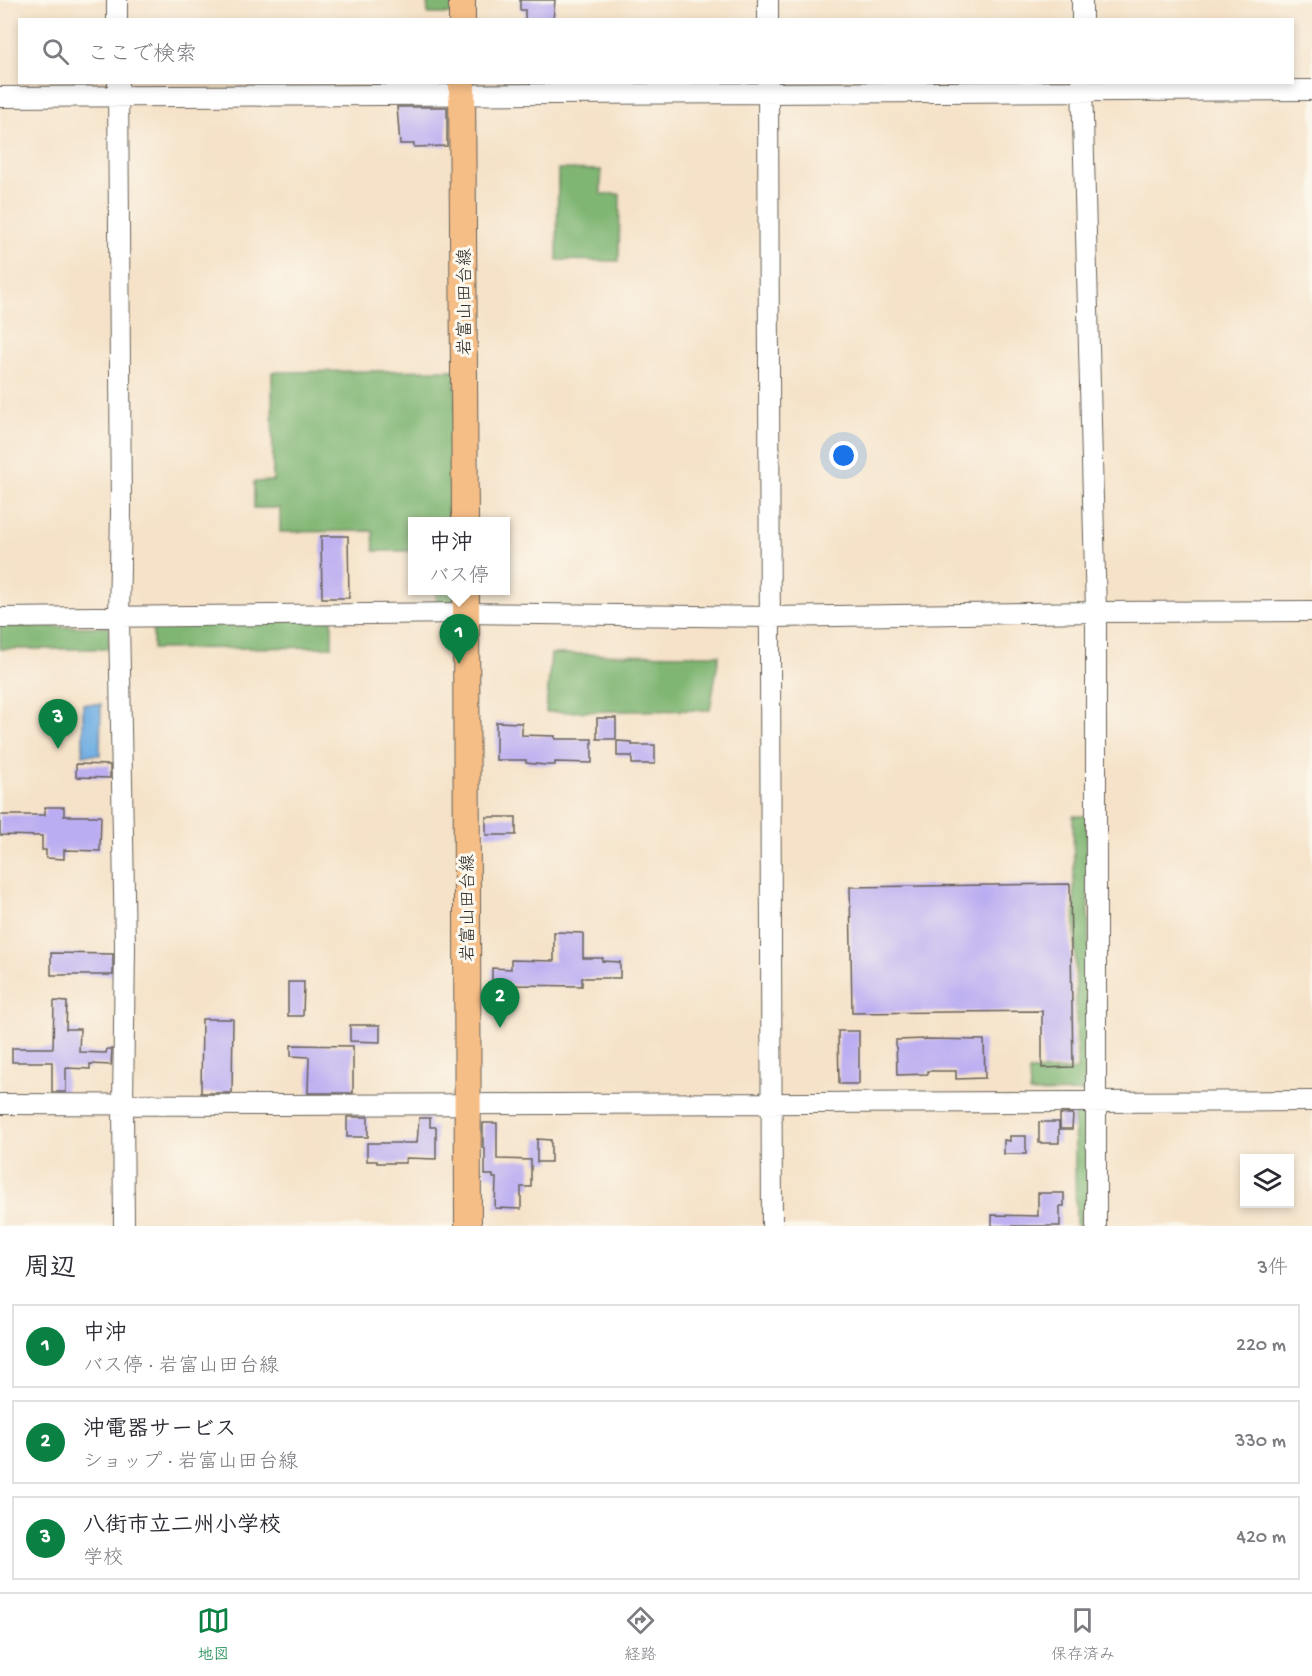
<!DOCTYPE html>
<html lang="ja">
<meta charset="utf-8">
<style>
:root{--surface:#fff;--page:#f7f7f7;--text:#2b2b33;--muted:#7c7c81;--line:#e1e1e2;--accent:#0b8043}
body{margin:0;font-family:"Gochi Hand","Klee One",sans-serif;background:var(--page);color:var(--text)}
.controls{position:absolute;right:18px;bottom:18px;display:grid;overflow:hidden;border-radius:0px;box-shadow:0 3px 9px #0003}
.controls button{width:54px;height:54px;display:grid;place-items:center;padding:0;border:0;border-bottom:2px solid var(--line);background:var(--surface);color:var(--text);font:30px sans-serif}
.you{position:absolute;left:844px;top:456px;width:21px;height:21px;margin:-15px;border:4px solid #fff;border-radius:50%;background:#1a73e8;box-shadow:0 0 0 9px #1a73e833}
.badge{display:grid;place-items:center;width:39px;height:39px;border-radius:50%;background:var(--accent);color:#fff;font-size:20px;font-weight:700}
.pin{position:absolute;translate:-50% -50px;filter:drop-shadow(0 2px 3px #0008)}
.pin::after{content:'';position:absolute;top:32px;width:21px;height:18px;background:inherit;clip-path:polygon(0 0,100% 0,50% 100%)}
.popup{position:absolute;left:408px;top:517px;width:102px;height:78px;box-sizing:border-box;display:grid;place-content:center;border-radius:0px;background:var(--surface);filter:drop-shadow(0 2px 4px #0005);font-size:20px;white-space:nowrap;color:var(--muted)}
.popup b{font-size:22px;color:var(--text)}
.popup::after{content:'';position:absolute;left:50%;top:100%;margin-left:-12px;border:12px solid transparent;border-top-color:var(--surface)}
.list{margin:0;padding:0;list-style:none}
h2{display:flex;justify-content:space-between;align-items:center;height:78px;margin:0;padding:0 24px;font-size:26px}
h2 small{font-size:20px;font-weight:400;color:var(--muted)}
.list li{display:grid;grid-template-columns:39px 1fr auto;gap:18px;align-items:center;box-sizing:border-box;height:84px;margin:0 12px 12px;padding:0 12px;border:2px solid var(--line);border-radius:0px}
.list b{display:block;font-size:22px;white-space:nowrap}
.list p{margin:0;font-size:20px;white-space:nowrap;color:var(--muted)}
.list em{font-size:20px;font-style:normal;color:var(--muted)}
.icon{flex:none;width:33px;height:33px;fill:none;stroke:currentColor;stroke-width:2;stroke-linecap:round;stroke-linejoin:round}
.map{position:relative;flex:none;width:1312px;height:1226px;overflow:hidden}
.search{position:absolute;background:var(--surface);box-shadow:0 3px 9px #0003;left:18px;right:18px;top:18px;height:66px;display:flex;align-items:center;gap:15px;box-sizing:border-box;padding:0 21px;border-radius:0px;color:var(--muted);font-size:22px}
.sheet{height:366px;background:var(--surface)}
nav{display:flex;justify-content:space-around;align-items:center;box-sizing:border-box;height:84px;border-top:2px solid var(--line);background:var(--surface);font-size:16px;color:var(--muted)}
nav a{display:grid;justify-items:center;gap:3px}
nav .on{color:var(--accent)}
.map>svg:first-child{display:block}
</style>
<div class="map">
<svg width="1312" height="1226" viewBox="0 0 1312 1226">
<rect width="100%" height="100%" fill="#fbf7ec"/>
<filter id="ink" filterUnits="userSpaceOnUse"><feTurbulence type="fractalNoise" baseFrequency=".0167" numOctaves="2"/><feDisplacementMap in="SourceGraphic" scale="12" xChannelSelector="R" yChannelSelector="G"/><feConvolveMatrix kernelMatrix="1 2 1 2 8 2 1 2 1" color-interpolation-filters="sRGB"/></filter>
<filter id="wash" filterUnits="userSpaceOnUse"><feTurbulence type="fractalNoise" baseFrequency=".008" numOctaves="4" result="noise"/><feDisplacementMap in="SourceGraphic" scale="24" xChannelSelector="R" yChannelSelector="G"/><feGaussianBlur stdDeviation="1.35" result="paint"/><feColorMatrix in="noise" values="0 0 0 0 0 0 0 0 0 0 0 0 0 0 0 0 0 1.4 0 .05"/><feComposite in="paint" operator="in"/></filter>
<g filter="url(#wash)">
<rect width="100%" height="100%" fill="#f5e2c8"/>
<!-- forest -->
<path fill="#80b673" stroke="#4e6948" stroke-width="1.5" d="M427,0H456V14H428Z
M558,169L601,170V194H620L619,261L557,260Z
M455,370L457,521L412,522V551H374L373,531L280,532V508H254V482L273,481L272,372Z
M436,591H458V608H437Z
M332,619V647L153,649V621Z
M0,626L109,627V649H0Z
M551,654L719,655L710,710L546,712Z
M1073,816H1087L1091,1092L1030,1093L1029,1071L1077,1070Z
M1074,1106H1089L1090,1226H1076Z"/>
<!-- water -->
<path fill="#70aee2" stroke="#46657f" stroke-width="1.5" d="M83,704H101L100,755H83Z"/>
<g id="blocks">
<!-- building -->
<path fill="#bbadf1" d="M520,0H555L553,20H525V10H520Z
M397,107H447V146L414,147V144H400Z
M321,536H348L349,598H322Z
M597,718H616V739H597Z
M496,722L522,723V735L555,736V739H592V763L555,762V765H545L526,763V760H496Z
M617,741L632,742V745H655V764H632V756H617Z
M76,764L110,765V778L76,777Z
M45,807H64V816H101L100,851L64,850V859L46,858V850H42V836L0,835V815H45Z
M486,817H516V835H486Z
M1070,884L1073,1067L1042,1068V1011L852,1013L850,887Z
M554,932L583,933V958H603L602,961L620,962V978H582V986L511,985V983L492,982V968L511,969V960L554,961Z
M51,953L113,954V975H51Z
M288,982H304L303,1016H288Z
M54,1001L67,1002L66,1029H80L79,1052L106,1053L107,1049H112L111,1065L90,1064V1069L66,1068V1092H52V1062H12V1048H53Z
M202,1019H233L232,1093H201Z
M350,1025H380V1042L350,1041Z
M838,1031H859V1084H839Z
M927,1039L984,1040L985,1078L956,1079V1071H928V1074L897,1075L896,1040Z
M291,1045L353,1046V1093H308L309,1057L291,1056Z
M1060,1114H1073L1072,1129H1060Z
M347,1117H368V1137H347Z
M419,1118H430V1127H436V1159L406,1158V1163H377V1161H367V1143H417Z
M1039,1122H1059V1143H1039Z
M483,1123H497V1159L531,1160V1187H521V1209L495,1208L496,1178H493V1175H485V1148H483Z
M1010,1136H1026V1154H1004V1140L1010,1141Z
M537,1139L551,1140V1162H537Z
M1038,1193H1064V1206H1060V1226H992V1215L1038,1216Z"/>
</g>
</g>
<g filter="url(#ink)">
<use href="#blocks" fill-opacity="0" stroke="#686158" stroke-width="1.5"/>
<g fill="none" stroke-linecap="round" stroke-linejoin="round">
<!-- minor casing -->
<g stroke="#686158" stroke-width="22">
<path id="minor" d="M117,0V20
M768,0V20
M1082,0V20
M1082,82L1096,612V1226
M118,83L121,512L119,618L125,947L123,1104L124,1226
M768,83L772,1226
M0,97L1312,90
M0,618L466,613L772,617L1096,612L1312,611
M0,1104L274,1105L1312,1101"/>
</g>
<!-- major casing -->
<g stroke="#686158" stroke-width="28">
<path id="major" d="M462,0V20
M462,82L465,522
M466,590L468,1226"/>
</g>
<!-- minor -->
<use href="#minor" stroke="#fff" stroke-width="20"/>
<!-- major -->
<use href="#major" stroke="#f6be87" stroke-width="26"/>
</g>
</g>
<g text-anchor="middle" stroke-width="6" stroke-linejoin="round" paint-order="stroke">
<!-- street labels -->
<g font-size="18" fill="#1c1c1c" stroke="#fbf7ec">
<text transform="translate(464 302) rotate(-90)" y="6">岩富山田台線</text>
<text transform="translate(467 908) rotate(-90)" y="6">岩富山田台線</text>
</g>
</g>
</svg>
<div class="controls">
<button><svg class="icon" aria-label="layers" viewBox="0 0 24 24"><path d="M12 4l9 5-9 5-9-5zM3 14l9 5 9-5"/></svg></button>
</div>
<div class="you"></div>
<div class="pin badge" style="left:459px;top:664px">1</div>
<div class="popup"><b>中沖</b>バス停</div>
<div class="pin badge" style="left:500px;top:1028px">2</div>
<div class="pin badge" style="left:58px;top:749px">3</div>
<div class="search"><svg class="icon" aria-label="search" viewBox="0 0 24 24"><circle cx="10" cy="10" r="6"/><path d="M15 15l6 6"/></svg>ここで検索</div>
</div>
<section class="sheet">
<h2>周辺<small>3件</small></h2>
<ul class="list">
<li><span class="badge">1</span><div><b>中沖</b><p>バス停 · 岩富山田台線</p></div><em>220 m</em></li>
<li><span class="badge">2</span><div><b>沖電器サービス</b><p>ショップ · 岩富山田台線</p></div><em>330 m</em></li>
<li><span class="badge">3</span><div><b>八街市立二州小学校</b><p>学校</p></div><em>420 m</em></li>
</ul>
</section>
<nav>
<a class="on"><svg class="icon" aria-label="map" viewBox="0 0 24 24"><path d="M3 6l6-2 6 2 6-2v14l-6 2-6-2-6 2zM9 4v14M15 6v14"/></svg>地図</a>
<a><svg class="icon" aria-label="directions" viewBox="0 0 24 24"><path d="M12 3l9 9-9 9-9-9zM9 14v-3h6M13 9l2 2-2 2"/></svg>経路</a>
<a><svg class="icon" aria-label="saved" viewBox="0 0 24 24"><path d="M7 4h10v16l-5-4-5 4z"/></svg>保存済み</a>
</nav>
